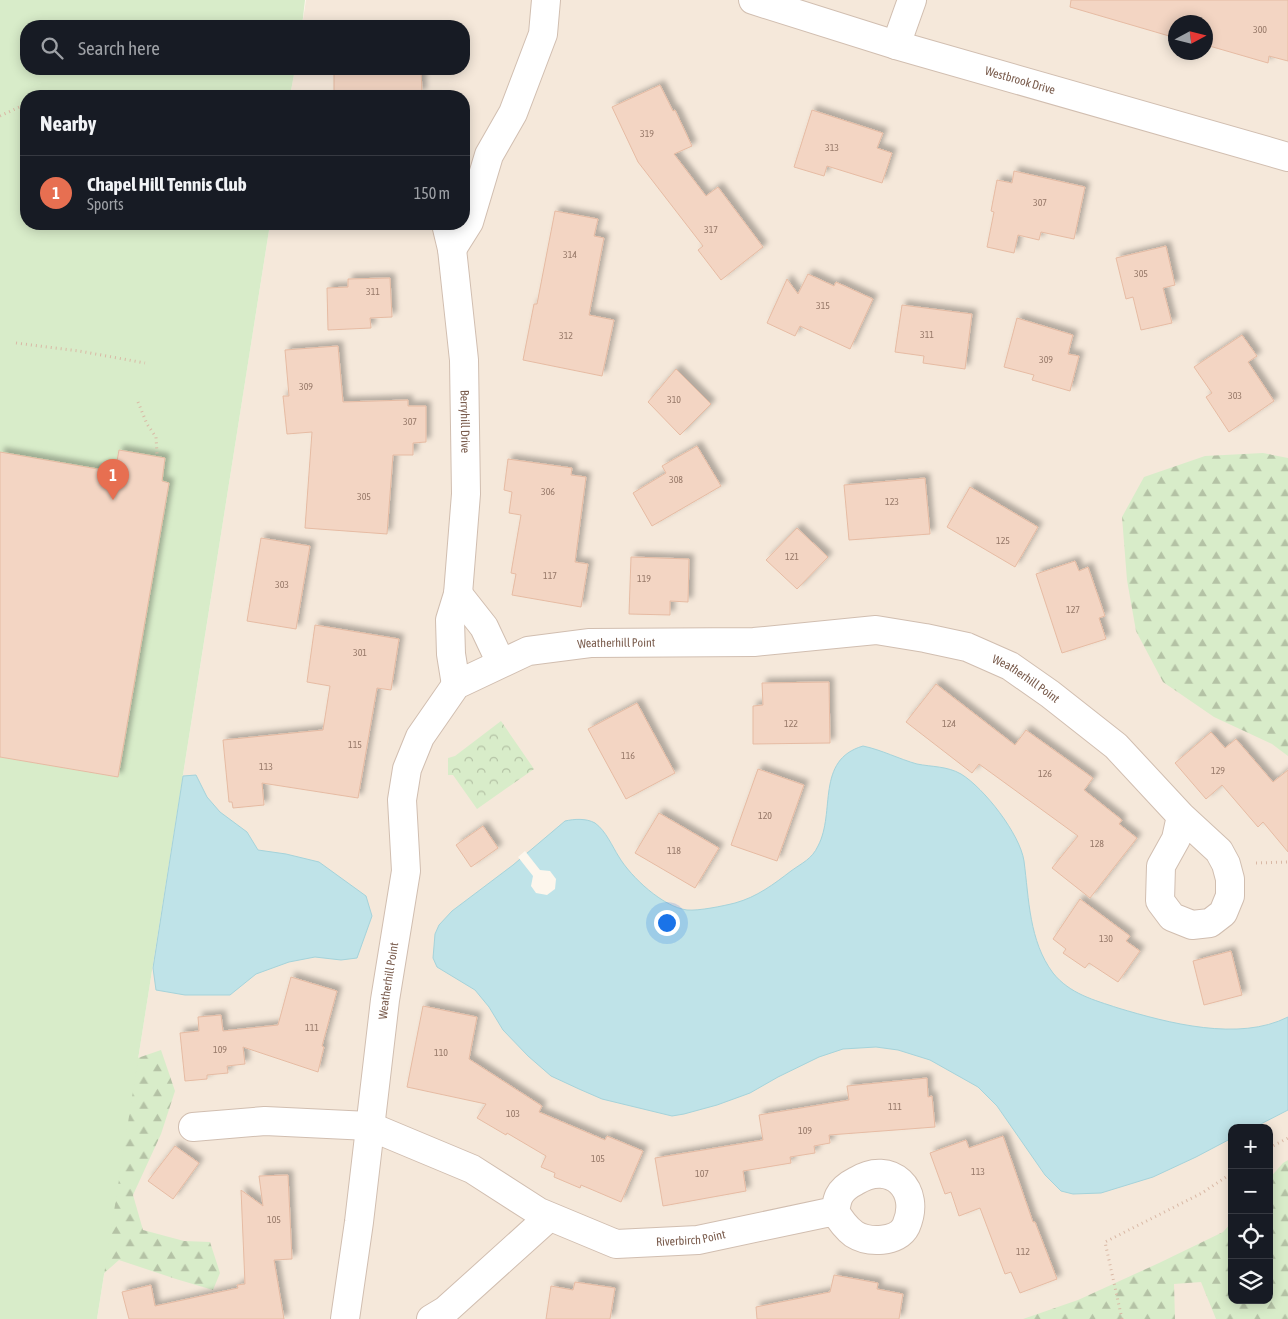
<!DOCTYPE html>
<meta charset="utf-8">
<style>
:root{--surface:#171b24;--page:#20242c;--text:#f1f3f6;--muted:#9ea1a6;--line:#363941;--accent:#e76f51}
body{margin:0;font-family:"Asap Condensed",sans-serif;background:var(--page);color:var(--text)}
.controls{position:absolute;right:15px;bottom:15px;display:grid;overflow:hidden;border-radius:10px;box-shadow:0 2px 12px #0003}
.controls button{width:45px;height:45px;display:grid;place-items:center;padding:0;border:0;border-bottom:1px solid var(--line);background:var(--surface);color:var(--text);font:25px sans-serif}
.compass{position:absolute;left:1168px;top:15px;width:45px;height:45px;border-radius:50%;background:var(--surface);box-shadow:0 2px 12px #0003;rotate:83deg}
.you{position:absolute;left:666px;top:922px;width:18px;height:18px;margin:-12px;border:4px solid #fff;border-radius:50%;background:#1a73e8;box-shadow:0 0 0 8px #1a73e833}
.badge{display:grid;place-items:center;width:32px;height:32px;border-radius:50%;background:var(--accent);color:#fff;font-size:16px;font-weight:700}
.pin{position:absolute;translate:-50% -41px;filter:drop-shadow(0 1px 2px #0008)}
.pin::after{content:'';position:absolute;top:26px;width:18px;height:15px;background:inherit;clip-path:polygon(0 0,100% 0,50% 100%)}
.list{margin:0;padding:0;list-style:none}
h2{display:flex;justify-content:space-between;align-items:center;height:65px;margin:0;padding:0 20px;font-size:21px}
h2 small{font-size:16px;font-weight:400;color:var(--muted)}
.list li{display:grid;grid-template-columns:32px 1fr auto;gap:15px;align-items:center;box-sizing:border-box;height:75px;padding:0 20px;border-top:1px solid var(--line)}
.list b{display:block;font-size:19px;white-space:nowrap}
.list p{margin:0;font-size:16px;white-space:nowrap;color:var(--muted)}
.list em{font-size:16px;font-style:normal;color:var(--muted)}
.icon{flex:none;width:28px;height:28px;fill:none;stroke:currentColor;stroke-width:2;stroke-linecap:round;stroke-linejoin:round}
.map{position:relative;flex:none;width:1288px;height:1319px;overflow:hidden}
.search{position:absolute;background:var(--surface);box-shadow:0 2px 12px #0003;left:20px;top:20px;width:450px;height:55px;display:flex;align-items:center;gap:12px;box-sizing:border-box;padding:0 18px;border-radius:20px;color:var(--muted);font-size:19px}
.panel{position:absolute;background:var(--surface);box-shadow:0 2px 12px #0003;left:20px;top:90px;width:450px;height:140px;border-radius:20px}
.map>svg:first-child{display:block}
</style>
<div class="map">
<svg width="1288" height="1319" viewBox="0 0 1288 1319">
<defs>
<pattern id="forest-firs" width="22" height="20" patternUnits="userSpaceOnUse" patternTransform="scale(1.25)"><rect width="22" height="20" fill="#d8ecc9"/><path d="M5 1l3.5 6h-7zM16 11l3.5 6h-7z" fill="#b4c2a5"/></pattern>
<pattern id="park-crowns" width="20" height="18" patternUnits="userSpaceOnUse" patternTransform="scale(1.25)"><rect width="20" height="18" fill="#d8ecc9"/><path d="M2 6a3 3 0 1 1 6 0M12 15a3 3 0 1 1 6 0" fill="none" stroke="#b4c2a5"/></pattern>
<filter id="shadow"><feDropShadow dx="4.5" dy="-4.5" stdDeviation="2.5" flood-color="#0004"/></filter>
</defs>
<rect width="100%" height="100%" fill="#fdf6ec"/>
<!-- residential -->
<path fill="#f5e8da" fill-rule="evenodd" d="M306,0H1288V1319H97L270,224H464V96H290L295,69H464V26H302ZM1176,22H1206V52H1176ZM1232,1128H1269V1300H1232Z"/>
<!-- forest -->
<path fill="url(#forest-firs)" d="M1263,453L1288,458V756L1272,744L1214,717L1163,682L1136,631L1127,580L1122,517L1144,477L1205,456Z
M161,1050L175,1091L161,1134L133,1195L143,1230L184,1241L210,1242L220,1273L213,1290L176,1279L119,1260L84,1291L1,1319L100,1071Z
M1288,1160V1319H1216L1201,1282L1174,1284L1175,1319H1023L1078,1300L1159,1263L1223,1232L1232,1222V1300H1269V1179L1283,1163Z"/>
<!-- park -->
<path fill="url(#park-crowns)" d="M501,721L534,769L477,809L453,775H448V758L455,756Z"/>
<!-- pitch -->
<path fill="#d8ecc9" d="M0,0H305L302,26H26V69H295L290,96H26V224H270L97,1319H0Z"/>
<!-- water -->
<path fill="#bfe3e8" stroke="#a5d3da" d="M863,746C882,750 899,759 917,764C932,767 947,766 961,774C984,788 1020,834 1024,861C1029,899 1029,941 1053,973C1070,994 1094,1000 1118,1008C1168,1023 1239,1042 1288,1017V1110L1253,1128H1232V1138L1196,1157L1153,1177L1101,1193L1073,1194L1061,1191L1045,1175L997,1106L978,1087L930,1060L898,1050L876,1047L843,1049L819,1057L778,1077L750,1093L717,1105L684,1114L672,1116L602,1099L579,1089L551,1076L528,1056L503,1030L489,1007L475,990L437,967L433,958L435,934L439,925L452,911L513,865L565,821C574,819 586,818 595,823C606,831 612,846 619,857C631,877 663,907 687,910C699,911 723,906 735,903C757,897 774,884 791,871C802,863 812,859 818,846C836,812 815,760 863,746Z
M196,775L207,797L220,812L247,832L258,850L286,854L319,862L366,896L372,916L357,958L341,960L315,957L289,962L256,974L230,995H185L156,990L153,968L183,776Z"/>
<!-- pier -->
<path fill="#fdf6ec" d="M525,851L540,870L550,871L556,879L555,889L547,895L536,893L531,886L533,876L518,857Z"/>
<!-- building -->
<path fill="#f3d5c3" stroke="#e6bba3" filter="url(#shadow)" d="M1071,0H1288V61L1269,56L1268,63L1206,45V22H1176V38L1070,7Z
M334,69H421L422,93L401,94V96H334Z
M660,85L673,111L675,110L692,146L674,154L706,196L718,187L763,247L721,280L698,250L703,246L638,162L612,107Z
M812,110L883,133L877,148L892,153L882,183L827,166L824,176L794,167Z
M1014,171L1085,187L1074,239L1041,232L1039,240L1018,235L1014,253L987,247L994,212L991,211L997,180L1012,183Z
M555,211L598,219L594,236L604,238L589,315L614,320L602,376L523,360L534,304H537Z
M1166,246L1175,285L1163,288L1172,323L1141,330L1133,297L1126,299L1116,258Z
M808,274L834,286L836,282L873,299L850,349L800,326L795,336L767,323L787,279L798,294Z
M390,278L392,317L370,318L371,328L328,330L327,288L348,287V279Z
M902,305L972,314L965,369L923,363L924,356L895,352Z
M1017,318L1073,335L1068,354L1079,356L1070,391L1032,380L1034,375L1004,367Z
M1242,335L1257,356L1248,362L1274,401L1229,432L1206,397L1212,393L1194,367Z
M338,346L343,402L408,400V406H426V442L413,443V455H393L387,534L305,528L312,432L287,434L283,396H289L285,350Z
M676,369L711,404L680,435L648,402Z
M697,446L721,486L652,526L633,493L666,473L662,466Z
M119,450L165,458L162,481L169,483L118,777L0,757V452L115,472Z
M508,459L572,468L571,475L586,477L575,562L588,564L581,607L512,595L516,574L511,573L521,515L509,513L512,492L504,490Z
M925,478L930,534L849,540L844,485Z
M970,487L1038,527L1015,567L947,527Z
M797,528L828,557L797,589L766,560Z
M261,538L310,546L296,629L247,621Z
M631,557L689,559L688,602L670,601V615L629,614Z
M1075,561L1079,571L1088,567L1105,616L1099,618L1106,639L1062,653L1036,574Z
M315,625L399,639L391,690L377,688L358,798L262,783L264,805L233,808L232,802H229L223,740L323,730L330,686L307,682Z
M829,682L830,743L753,744V706L763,705L762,683Z
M936,684L1015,745L1026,730L1093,778L1084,790L1122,820L1119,824L1137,838L1090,898L1052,868L1078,836L979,764L972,773L906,722Z
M637,703L675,773L626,799L588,729Z
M1211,732L1225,748L1236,739L1273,782L1288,770V852L1263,822L1258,827L1222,785L1206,799L1175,763Z
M758,769L804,785L777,861L731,845Z
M659,813L719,848L695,888L635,853Z
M483,826L498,848L471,867L456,845Z
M1080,899L1130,936L1126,941L1140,951L1118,982L1089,963L1085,968L1063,953L1066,949L1053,939Z
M1231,951L1242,995L1204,1005L1193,961Z
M291,977L337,991L322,1046L324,1047L318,1072L243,1047L245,1064L227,1066L228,1073L207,1075V1079L185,1081L180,1033L199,1031L198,1017L221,1015L223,1031L278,1025Z
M423,1006L477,1017L469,1059L542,1106L539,1112L605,1140L607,1136L643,1151L621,1202L581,1185L580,1188L554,1177L555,1173L541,1167L546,1156L507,1133L506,1135L477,1118L486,1104L407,1087Z
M927,1078L928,1097L932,1096L935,1127L829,1135L830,1143L814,1146L815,1153L790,1157L791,1163L743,1171L746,1191L663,1206L655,1158L763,1140L759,1115L849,1100L847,1086Z
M1003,1136L1033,1222H1035L1057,1279L1020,1293L1011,1272L1005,1274L980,1208L959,1216L951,1192L945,1194L930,1153L966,1140L969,1148Z
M175,1146L199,1163L173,1199L148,1181Z
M288,1175L292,1259L274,1260L284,1319H129L122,1292L151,1285L155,1306L238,1288L237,1285L245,1284L241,1190L263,1206L259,1176Z
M834,1275L878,1283L877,1289L903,1294L899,1319H757L756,1307L830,1292Z
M575,1282L615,1288L610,1319H546L551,1286L573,1290Z"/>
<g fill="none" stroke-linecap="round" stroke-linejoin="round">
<!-- minor casing -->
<g stroke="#d1beb0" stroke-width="30">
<g id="minor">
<path id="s1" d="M753,0L896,45L1288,157"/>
<path d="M896,45L912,0"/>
<path id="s2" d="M446,224L452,249L464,360L466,494L458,594L450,620L451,654L456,685"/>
<path d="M452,249L469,222L489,155L513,113L543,34L546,0"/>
<path d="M458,594L484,627L501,663"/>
<path id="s3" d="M193,1127L265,1121L369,1126L472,1169L539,1212L616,1244L698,1240L835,1211C840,1220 846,1228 854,1234C868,1243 898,1243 906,1226C922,1190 891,1159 856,1181C850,1184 842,1190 839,1196C837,1200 836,1207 835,1211"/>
<path id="s4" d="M345,1319L359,1222L385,1000L406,871L402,800L407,769L420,737L456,685L528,651L590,643L754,642L876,630L925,638L967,647L1010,666L1050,694L1116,746L1181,816L1176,839L1161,866L1160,901L1172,917L1192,925L1210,923L1223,913L1230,896V879L1226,864L1219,851L1181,816"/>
<path d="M431,1319L446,1310L549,1217"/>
</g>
</g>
<!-- path -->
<path stroke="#d9b8a5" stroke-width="3" stroke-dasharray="1 4" stroke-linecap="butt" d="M0,116L26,104
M16,343L79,351L145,363
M138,402L147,424L156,437L157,454
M1256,863L1288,862
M1269,1148L1288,1138
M1122,1319L1105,1242L1202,1193L1232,1173"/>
<!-- minor -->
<use href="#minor" stroke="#fff" stroke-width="28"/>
</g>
<g text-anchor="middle" stroke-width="4" stroke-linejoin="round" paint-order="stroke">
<!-- number labels -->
<g font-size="10" fill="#987a6a">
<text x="1260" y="33">300</text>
<text x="647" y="137">319</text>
<text x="832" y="151">313</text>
<text x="1040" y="206">307</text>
<text x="711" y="233">317</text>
<text x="570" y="258">314</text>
<text x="1141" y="277">305</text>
<text x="373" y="295">311</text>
<text x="823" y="309">315</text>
<text x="927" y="338">311</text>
<text x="566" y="339">312</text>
<text x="1046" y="363">309</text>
<text x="306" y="390">309</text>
<text x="1235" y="399">303</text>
<text x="674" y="403">310</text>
<text x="410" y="425">307</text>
<text x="676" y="483">308</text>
<text x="548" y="495">306</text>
<text x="364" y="500">305</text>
<text x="892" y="505">123</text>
<text x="1003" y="544">125</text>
<text x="792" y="560">121</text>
<text x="550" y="579">117</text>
<text x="644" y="582">119</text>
<text x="282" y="588">303</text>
<text x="1073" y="613">127</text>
<text x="360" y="656">301</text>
<text x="791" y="727">122</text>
<text x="949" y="727">124</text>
<text x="355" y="748">115</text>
<text x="628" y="759">116</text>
<text x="266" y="770">113</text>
<text x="1218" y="774">129</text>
<text x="1045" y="777">126</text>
<text x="765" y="819">120</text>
<text x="1097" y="847">128</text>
<text x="674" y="854">118</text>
<text x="1106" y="942">130</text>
<text x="312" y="1031">111</text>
<text x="220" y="1053">109</text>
<text x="441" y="1056">110</text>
<text x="895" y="1110">111</text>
<text x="513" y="1117">103</text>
<text x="805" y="1134">109</text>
<text x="598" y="1162">105</text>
<text x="978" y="1175">113</text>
<text x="702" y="1177">107</text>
<text x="274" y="1223">105</text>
<text x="1023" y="1255">112</text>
</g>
<!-- street labels -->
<g font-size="12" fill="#7a5c4d" stroke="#fffaf3">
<text dy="4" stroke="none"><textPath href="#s1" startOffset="279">Westbrook Drive</textPath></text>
<text dy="4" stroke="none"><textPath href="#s2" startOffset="199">Berryhill Drive</textPath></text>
<text dy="4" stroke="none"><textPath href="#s4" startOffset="821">Weatherhill Point</textPath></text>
<text dy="4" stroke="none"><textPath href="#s4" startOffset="1241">Weatherhill Point</textPath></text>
<text dy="4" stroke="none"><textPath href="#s4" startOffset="341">Weatherhill Point</textPath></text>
<text dy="4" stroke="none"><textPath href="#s3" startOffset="526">Riverbirch Point</textPath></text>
</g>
</g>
</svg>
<div class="controls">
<button>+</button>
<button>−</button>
<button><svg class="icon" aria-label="locate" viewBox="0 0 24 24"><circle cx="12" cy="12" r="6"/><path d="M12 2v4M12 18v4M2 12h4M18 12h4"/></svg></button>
<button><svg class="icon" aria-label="layers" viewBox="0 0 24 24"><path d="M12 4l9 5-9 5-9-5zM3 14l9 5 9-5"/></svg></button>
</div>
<svg class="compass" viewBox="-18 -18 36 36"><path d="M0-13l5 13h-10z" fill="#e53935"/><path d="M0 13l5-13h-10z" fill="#9ea1a6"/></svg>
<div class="you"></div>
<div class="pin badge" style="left:113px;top:500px">1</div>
<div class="search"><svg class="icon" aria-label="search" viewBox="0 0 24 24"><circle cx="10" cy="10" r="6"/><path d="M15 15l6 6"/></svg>Search here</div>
<section class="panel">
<h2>Nearby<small></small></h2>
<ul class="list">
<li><span class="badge">1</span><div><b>Chapel Hill Tennis Club</b><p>Sports</p></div><em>150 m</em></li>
</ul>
</section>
</div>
